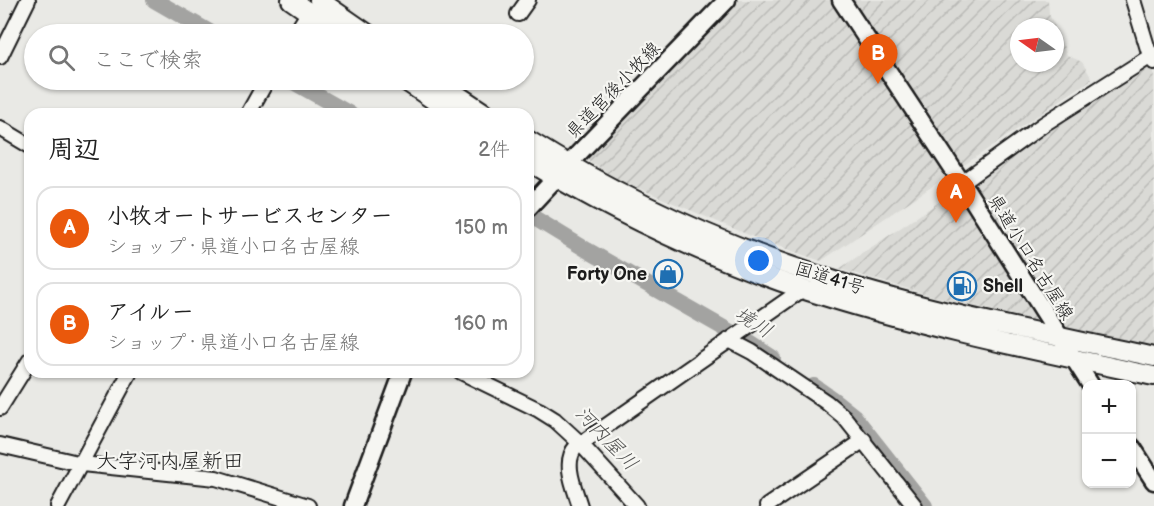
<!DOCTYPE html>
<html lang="ja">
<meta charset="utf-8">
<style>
:root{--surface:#fff;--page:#f2f2f2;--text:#222;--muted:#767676;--line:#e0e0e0;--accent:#ea580c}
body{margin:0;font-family:"Balsamiq Sans","Klee One",sans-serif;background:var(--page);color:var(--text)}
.controls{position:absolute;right:18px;bottom:18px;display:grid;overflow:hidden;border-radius:12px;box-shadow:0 2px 4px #0004}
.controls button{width:54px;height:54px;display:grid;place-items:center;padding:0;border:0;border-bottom:2px solid var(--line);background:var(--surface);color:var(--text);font:30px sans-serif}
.compass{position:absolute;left:1010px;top:18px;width:54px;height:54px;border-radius:50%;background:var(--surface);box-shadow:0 2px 4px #0004;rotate:284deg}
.you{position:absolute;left:759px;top:261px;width:21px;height:21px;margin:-15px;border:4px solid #fff;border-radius:50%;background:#1a73e8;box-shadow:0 0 0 9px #1a73e833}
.badge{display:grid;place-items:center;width:39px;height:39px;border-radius:50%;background:var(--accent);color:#fff;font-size:20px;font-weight:700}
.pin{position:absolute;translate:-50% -50px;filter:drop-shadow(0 2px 3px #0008)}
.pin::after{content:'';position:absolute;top:32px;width:21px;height:18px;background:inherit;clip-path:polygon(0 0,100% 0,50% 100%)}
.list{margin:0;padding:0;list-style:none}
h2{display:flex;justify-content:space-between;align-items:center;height:78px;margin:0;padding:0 24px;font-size:26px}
h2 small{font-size:20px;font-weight:400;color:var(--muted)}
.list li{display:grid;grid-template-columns:39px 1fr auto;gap:18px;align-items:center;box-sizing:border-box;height:84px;margin:0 12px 12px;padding:0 12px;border:2px solid var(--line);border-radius:18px}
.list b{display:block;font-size:22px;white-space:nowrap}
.list p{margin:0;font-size:20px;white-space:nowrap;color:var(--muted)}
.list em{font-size:20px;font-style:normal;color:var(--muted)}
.icon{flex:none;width:33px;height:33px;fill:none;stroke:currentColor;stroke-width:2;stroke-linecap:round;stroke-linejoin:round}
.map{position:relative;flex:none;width:1154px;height:506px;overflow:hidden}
.search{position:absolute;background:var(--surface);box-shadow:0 2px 4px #0004;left:24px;top:24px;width:510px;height:66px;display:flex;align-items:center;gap:15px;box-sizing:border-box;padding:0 21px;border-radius:33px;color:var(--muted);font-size:22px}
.panel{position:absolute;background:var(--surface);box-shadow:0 2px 4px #0004;left:24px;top:108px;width:510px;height:270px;border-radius:18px}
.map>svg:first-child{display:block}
</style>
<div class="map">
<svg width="1154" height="506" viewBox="0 0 1154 506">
<defs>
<pattern id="industrial-furrows" width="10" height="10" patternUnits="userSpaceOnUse" patternTransform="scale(1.5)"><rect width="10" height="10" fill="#dadad6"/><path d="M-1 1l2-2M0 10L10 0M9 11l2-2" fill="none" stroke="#babab7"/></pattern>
</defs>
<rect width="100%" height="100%" fill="#e9e9e5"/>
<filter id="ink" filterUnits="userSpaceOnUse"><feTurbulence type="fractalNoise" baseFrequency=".0167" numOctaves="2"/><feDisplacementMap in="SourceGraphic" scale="12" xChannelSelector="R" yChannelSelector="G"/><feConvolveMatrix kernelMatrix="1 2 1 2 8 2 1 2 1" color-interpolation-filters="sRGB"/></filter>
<g filter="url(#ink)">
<!-- industrial -->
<path fill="url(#industrial-furrows)" d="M731,0H1048L1049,14L1055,27H1019V63H1055V27L1067,55L1082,62L1092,79L821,261L758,239L617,179L581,156Z
M1154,60V346L1033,320L933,296L839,269L1148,62Z"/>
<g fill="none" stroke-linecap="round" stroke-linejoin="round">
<!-- river -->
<path stroke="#a3a3a1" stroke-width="16" d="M154,0L213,34
M290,80L350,114
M528,214L587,250L750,343L773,358
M814,386L834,400L854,416L925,506"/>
<!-- minor casing -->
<g stroke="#1c1c1c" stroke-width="18">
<path id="minor" d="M1133,0L1150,56L1154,62
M518,14L528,0
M295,34L309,12
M0,57L28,0
M248,114L267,80
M0,128L30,146
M962,183L1044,124L1154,54
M729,340L752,352L826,402L844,417L915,506
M461,372L539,410L555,420L580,443L637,506
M0,408L30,360
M0,445L82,464L216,478L308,506
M58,506L130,372
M580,506C575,489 562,462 576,447L803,289
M767,506L864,440"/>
</g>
<!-- major casing -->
<g stroke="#1c1c1c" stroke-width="21">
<path id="major" d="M841,0L962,183L1090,384
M528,208L578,154L727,0
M1132,447L1154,481
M353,506L403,372"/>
</g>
<!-- highway casing -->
<g stroke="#1c1c1c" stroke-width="22">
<path id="highway" d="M291,0L340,34
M319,0L368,34
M404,80L454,114
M435,80L486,114
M528,140C616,195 712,240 811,273C922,311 1039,332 1154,357
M528,161C615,213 708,258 805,290C919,327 1037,351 1154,376"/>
</g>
<!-- minor -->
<use href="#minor" stroke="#f6f6f2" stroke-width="14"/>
<!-- major -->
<use href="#major" stroke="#f6f6f2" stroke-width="16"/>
<!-- highway -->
<use href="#highway" stroke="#f6f6f2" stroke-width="18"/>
</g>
</g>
<!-- icons -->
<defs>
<g id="shop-ring" transform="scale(1.5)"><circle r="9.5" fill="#f6f6f2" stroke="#1f6fb2" stroke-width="1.5"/><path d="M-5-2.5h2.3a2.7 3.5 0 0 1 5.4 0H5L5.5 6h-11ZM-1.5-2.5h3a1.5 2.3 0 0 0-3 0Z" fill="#1f6fb2"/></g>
<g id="fuel-ring" transform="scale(1.5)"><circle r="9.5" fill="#f6f6f2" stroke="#1f6fb2" stroke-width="1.5"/><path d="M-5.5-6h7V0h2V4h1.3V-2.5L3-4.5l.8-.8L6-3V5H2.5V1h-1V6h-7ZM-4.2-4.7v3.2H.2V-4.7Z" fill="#1f6fb2"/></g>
</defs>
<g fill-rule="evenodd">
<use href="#shop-ring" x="668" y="274"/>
<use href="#fuel-ring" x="962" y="286"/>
</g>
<g text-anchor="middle" stroke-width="4.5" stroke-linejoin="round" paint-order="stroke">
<!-- street labels -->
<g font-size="18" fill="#1c1c1c" stroke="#f6f6f2">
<text transform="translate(613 90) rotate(-46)" y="6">県道宮後小牧線</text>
<text transform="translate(1031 257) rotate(58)" y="6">県道小口名古屋線</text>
<text transform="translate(830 278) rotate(17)" y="6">国道41号</text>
</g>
<!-- poi labels -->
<g font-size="18" font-weight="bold" fill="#1c1c1c" stroke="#f6f6f2" text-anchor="end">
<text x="647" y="280">Forty One</text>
<text x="983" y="292" text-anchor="start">Shell</text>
</g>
<!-- water labels -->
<g font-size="20" font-style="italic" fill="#525251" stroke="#f6f6f2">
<text transform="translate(754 322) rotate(32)" y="7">境川</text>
<text transform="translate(607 438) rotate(46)" y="7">河内屋川</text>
</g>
<!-- quarter labels -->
<g font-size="21" fill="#1c1c1c" stroke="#f6f6f2">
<text x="170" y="468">大字河内屋新田</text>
</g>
</g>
</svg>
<div class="controls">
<button>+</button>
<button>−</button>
</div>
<svg class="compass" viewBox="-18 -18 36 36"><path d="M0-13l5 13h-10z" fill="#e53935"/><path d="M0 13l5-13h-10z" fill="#767676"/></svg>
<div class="you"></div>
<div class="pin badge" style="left:956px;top:223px">A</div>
<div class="pin badge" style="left:878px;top:84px">B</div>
<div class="search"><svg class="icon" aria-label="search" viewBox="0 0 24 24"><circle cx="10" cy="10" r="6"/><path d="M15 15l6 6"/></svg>ここで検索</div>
<section class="panel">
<h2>周辺<small>2件</small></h2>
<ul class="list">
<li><span class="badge">A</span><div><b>小牧オートサービスセンター</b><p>ショップ · 県道小口名古屋線</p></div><em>150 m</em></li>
<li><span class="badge">B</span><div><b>アイルー</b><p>ショップ · 県道小口名古屋線</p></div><em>160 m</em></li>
</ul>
</section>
</div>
